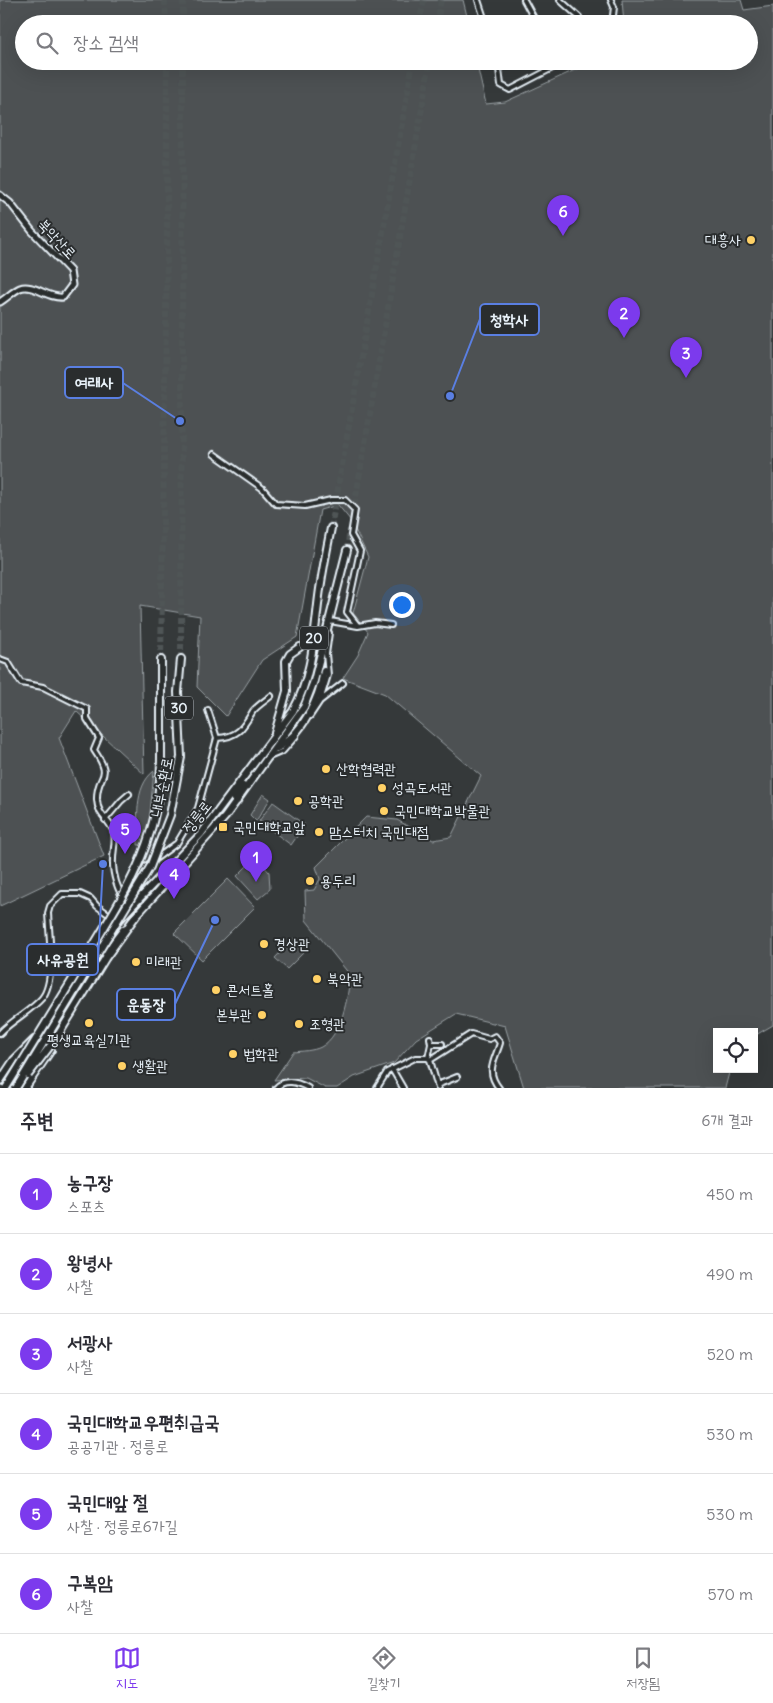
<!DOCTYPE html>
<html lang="ko">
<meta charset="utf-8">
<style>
:root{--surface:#fff;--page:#f2f2f3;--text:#2b2b33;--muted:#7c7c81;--line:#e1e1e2;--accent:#7c3aed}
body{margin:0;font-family:Delius,"Poor Story",sans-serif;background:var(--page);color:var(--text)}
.controls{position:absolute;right:15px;bottom:15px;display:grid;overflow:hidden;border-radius:0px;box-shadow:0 5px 20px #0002}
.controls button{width:45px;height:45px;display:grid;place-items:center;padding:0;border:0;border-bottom:1px solid var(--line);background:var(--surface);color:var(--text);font:25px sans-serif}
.you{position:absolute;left:401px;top:604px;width:18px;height:18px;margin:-12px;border:4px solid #fff;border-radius:50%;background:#1a73e8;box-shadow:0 0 0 8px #1a73e833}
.badge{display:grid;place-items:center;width:32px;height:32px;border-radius:50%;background:var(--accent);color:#fff;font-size:16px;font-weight:700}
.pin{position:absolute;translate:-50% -41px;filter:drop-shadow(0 1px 2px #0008)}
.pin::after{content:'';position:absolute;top:26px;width:18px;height:15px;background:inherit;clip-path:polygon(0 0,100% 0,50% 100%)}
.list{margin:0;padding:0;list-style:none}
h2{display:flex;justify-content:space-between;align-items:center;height:65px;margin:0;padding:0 20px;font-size:21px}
h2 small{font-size:16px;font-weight:400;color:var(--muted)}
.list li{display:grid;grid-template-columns:32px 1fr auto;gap:15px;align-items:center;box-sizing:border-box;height:80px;padding:0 20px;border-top:1px solid var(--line)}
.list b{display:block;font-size:19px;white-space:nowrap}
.list p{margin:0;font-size:16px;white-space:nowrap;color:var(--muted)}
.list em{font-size:16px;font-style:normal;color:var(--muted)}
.icon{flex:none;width:28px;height:28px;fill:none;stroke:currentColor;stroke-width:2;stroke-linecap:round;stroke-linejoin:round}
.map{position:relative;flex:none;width:773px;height:1088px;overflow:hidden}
.search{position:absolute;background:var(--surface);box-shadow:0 5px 20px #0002;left:15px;right:15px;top:15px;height:55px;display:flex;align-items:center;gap:12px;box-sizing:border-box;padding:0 18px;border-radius:28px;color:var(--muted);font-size:19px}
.sheet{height:545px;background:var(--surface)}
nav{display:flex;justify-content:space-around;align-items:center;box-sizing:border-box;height:70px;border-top:1px solid var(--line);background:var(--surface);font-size:14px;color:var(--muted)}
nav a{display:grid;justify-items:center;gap:2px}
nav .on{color:var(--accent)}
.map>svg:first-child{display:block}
</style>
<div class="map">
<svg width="773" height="1088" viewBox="0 0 773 1088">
<rect width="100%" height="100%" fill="#35393a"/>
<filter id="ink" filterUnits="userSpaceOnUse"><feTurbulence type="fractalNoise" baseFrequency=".02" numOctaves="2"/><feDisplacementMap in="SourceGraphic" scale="10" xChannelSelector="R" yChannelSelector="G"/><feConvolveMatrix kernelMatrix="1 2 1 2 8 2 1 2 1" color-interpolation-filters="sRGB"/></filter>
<g filter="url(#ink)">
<!-- green -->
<path fill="#4d5152" stroke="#9aa1a5" d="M0,0H463L469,24H24V61H476L486,104L505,102L577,69L585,61H749V24H624L622,0H741L744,10L773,6V1025L754,1036V1032H717V1069H730L725,1088H524L505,1026L456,1014L416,1039L394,1063L354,1077L337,1088H325L306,1078L274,1080L293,1052C302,1051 313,1051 321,1047C342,1035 348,998 350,975L306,920L305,891L314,890L320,879L316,867L366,817L397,820L433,840L451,837L481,776L385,694L343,678L358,655L368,632L353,613L368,557L351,521L338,505L320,510L297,637L262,660L226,716L197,687L200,616L140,606L144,774L76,711L59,738L104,856L0,906Z
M154,771L149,824L142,845H138C138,822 133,787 154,771Z
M263,794L270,799L256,821L250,815Z
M273,802L305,825L291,845L259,821Z
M256,857L269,872L270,889L258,899L237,876Z
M228,879L255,907L202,960L174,933Z
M294,938L306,950L287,969L275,958Z"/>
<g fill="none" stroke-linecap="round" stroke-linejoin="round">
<!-- primary-tunnel -->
<path stroke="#505556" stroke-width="6" stroke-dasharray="6 3" stroke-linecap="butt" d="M419,24L424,0
M437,24L441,0
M353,514L430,61
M331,528L413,61
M347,550L350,529
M300,647C320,643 323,654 324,671"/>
<!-- trunk-tunnel -->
<path stroke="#505556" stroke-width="6" stroke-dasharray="6 3" stroke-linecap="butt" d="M165,0L166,24
M183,24V0
M181,659L183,61
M161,660L167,249V61"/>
<!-- minor casing -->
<g stroke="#e8f1f8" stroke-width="8">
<path id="minor" d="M478,0L486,24
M524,0L537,24
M560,0L579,17L581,24
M611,0L614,7L612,24
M498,61L501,85L510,90L566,61
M214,454L262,488L276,504L305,506L331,500H345L355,510L351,535L360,551L347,612L358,626L330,621
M358,626L375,623L391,625
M0,659L8,662L21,683L43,687L87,709V719L99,738L94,750C115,781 96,772 97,800C98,817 110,819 114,833C116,842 113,850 113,859C112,874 118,891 126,903
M320,701L343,683
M310,716L320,701L328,675L326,654L329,633
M217,738C238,737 243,728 253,711C257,706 266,700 271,696
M269,757L283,751L296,736
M105,820L121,801L129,794
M133,890L146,866L177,843L198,808L217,738L208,710
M0,1033C12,1020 31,1011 42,998C56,981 49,935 48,913L50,906L62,894H80L91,899L97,906L118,921
M430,1038L431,1044L428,1058L430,1060L438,1088
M431,1044H442
M430,1060L471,1034L489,1039L495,1036L500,1043C495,1060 485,1071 499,1088
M392,1069L403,1088
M437,1085L457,1077
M276,1088C285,1078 297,1082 308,1088
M377,1088L387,1072L415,1058H428"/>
</g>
<!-- tertiary casing -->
<g stroke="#e8f1f8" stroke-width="9">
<path id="tertiary" d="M0,195L10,203L32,231L70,271L72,285L63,297C48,299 33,283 20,288C13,291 7,298 0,302"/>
</g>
<!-- primary casing -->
<g stroke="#e8f1f8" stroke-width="10">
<path id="primary" d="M275,733L287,691L286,661L290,654L300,647
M277,748C303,734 319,699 324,671
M237,801L234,799L243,786
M120,919L201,834L293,711C314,673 314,631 320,589C323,569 327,548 331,528
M133,919L225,817L304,707L314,681L347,550
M105,954L123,930
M11,1088L56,1017
M25,1088L51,1050"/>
</g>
<!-- trunk casing -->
<g stroke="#e8f1f8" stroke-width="10">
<path id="trunk" d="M161,757V660
M181,757L178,692L181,659
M106,957L135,917
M54,1015L78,980
M0,1081L14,1060L34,1040"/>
</g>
<!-- minor -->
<use href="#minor" stroke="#2a2d2e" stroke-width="4"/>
<!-- tertiary -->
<use href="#tertiary" stroke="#2a2d2e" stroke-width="5"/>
<!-- primary -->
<use href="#primary" stroke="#2a2d2e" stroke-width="6"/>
<!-- trunk -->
<use href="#trunk" stroke="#2a2d2e" stroke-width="6"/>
<!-- trunk-bridge casing -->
<g stroke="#e8f1f8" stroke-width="10" stroke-linecap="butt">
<path id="trunk-bridge" d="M28,1075L57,1037L106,957
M6,1088C33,1044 60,1000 87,956C128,888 161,839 161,757
M16,1088L150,867L170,815L181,757"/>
</g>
<!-- trunk-bridge -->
<use href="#trunk-bridge" stroke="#2a2d2e" stroke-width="6"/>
</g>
</g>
<!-- markers -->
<g fill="#ffd166" stroke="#2a2d2e" stroke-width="2">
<circle cx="751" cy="240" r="5"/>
<circle cx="326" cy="769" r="5"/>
<circle cx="382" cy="788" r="5"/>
<circle cx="298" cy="801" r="5"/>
<circle cx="384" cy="811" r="5"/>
<rect x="218" y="822" width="10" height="10" rx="2.5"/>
<circle cx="319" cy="832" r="5"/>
<circle cx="310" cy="881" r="5"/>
<circle cx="264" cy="944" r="5"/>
<circle cx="136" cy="962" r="5"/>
<circle cx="317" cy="979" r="5"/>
<circle cx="216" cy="990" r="5"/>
<circle cx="262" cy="1015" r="5"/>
<circle cx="89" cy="1023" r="5"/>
<circle cx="299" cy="1024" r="5"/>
<circle cx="233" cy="1054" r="5"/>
<circle cx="122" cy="1066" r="5"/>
</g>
<g text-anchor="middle" stroke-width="4" stroke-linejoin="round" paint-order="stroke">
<!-- shield labels -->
<g fill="#2a2d2e" stroke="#afb6bb" stroke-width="1">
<rect x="300" y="626.5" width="28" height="23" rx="4"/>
<rect x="165" y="696.5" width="28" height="23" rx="4"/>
</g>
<g font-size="14" font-weight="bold" fill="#e8f1f8">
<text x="314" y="643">20</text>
<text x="179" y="713">30</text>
</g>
<!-- street labels -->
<g font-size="15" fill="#e8f1f8" stroke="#2a2d2e">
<text transform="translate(57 239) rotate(47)" y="5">북악산로</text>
<text transform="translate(162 787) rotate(-79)" y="5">내부순환로</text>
<text transform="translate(197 817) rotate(-52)" y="5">정릉로</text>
</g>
<!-- poi labels -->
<g font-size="15" fill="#e8f1f8" stroke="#2a2d2e" text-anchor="start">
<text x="741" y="245" text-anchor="end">대흥사</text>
<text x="336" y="774">산학협력관</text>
<text x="392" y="793">성곡도서관</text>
<text x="308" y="806">공학관</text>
<text x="394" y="816">국민대학교박물관</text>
<text x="233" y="832">국민대학교앞</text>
<text x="329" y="837">맘스터치 국민대점</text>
<text x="320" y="886">용두리</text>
<text x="274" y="949">경상관</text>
<text x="146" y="967">미래관</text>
<text x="327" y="984">북악관</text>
<text x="226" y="995">콘서트홀</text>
<text x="252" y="1020" text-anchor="end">본부관</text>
<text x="309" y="1029">조형관</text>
<text x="89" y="1045" text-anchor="middle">평생교육실기관</text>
<text x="243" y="1059">법학관</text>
<text x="132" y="1071">생활관</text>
</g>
</g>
<!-- callouts -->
<path fill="none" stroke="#5a7fe2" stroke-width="2" d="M450 396L480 319M180 421L123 383M103 864L98 959M215 920L175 1004"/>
<g fill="#5a7fe2" stroke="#2a2d2e" stroke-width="2">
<circle cx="450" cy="396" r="5"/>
<circle cx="180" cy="421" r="5"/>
<circle cx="103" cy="864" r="5"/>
<circle cx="215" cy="920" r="5"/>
</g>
<g fill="#2a2d2e" stroke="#5a7fe2" stroke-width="2">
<rect x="480" y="304" width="59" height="31" rx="5"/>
<rect x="65" y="367" width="58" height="31" rx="5"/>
<rect x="27" y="944" width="71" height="31" rx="5"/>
<rect x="117" y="989" width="58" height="31" rx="5"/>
</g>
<g font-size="16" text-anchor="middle" font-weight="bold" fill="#e8f1f8">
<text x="509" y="325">청학사</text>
<text x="94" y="388">여래사</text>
<text x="63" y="965">사유공원</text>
<text x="146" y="1010">운동장</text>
</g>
</svg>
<div class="controls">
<button><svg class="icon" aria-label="locate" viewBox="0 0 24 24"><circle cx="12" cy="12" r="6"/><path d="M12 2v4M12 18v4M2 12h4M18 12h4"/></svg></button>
</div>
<div class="you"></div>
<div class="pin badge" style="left:256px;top:882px">1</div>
<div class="pin badge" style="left:624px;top:338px">2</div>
<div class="pin badge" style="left:686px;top:378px">3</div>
<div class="pin badge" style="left:174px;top:899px">4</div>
<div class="pin badge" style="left:125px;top:854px">5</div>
<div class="pin badge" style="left:563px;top:236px">6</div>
<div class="search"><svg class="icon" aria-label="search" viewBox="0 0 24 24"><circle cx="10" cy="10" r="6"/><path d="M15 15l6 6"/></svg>장소 검색</div>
</div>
<section class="sheet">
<h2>주변<small>6개 결과</small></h2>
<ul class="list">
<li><span class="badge">1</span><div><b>농구장</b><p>스포츠</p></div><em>450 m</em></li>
<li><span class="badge">2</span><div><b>왕녕사</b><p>사찰</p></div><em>490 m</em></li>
<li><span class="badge">3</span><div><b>서광사</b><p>사찰</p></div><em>520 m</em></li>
<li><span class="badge">4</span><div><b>국민대학교우편취급국</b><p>공공기관 · 정릉로</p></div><em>530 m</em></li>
<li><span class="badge">5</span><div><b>국민대앞 절</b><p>사찰 · 정릉로6가길</p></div><em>530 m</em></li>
<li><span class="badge">6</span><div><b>구복암</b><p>사찰</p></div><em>570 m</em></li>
</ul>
</section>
<nav>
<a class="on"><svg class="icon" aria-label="map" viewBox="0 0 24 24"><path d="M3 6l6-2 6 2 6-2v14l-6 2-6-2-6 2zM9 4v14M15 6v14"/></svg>지도</a>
<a><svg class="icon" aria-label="directions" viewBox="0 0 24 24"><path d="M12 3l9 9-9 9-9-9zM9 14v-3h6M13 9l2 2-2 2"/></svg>길찾기</a>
<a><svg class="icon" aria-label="saved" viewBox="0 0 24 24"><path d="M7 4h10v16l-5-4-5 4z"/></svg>저장됨</a>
</nav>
